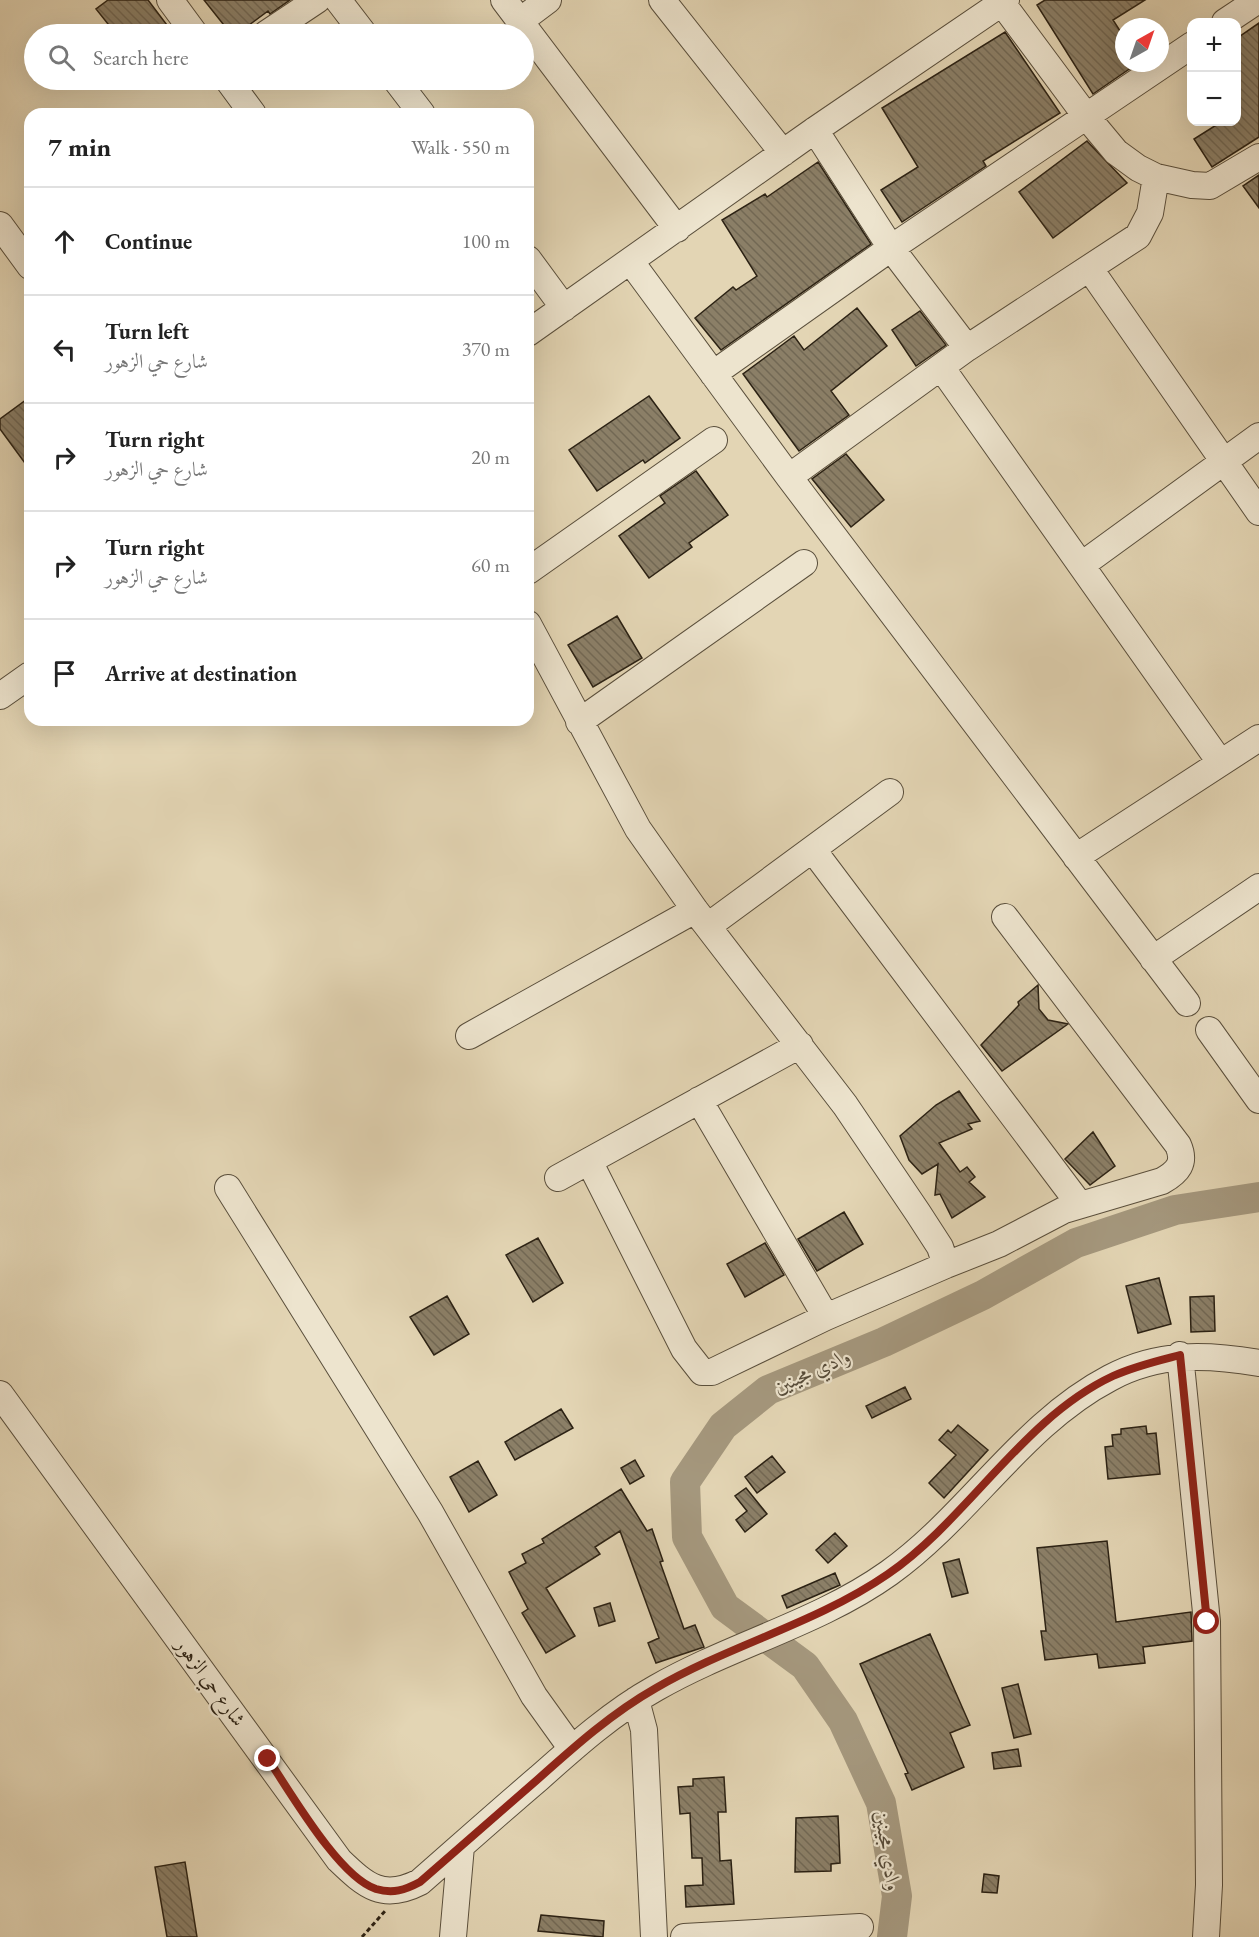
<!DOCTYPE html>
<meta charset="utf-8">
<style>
:root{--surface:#fff;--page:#f6f6f6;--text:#222;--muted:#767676;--line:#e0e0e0}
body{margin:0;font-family:"EB Garamond",Amiri,serif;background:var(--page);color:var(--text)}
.controls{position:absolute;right:18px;top:18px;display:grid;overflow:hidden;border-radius:12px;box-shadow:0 6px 24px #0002}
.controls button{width:54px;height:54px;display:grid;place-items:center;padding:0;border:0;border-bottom:2px solid var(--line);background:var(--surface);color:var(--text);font:30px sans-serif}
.compass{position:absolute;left:1115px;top:18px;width:54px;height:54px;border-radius:50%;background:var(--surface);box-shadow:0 6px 24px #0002;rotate:40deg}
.stop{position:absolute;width:18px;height:18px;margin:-14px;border:4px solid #8f2418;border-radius:50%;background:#fff}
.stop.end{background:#8f2418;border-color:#fff;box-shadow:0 2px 6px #0008}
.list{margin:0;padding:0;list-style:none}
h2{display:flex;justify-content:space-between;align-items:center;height:78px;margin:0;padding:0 24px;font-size:26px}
h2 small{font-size:20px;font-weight:400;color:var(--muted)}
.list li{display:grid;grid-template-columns:39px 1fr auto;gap:18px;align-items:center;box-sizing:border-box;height:108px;padding:0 24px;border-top:2px solid var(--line)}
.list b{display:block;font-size:22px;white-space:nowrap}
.list p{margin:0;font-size:20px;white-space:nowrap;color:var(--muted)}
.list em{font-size:20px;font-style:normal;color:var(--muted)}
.icon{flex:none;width:33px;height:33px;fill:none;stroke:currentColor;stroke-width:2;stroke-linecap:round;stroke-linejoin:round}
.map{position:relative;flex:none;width:1259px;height:1937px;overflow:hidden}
.search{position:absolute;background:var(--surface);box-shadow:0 6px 24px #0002;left:24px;top:24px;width:510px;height:66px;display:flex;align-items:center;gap:15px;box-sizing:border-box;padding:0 21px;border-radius:33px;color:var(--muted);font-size:22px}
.panel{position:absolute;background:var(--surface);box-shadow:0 6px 24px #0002;left:24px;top:108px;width:510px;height:618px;border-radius:18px}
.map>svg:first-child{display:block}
</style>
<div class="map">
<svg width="1259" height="1937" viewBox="0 0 1259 1937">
<defs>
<pattern id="building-back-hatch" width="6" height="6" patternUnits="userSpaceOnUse" patternTransform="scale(1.5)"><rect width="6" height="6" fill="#8b7f67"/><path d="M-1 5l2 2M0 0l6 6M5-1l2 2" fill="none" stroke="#726854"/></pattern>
</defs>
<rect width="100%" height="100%" fill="#e3d5b4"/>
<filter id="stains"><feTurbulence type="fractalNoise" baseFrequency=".00333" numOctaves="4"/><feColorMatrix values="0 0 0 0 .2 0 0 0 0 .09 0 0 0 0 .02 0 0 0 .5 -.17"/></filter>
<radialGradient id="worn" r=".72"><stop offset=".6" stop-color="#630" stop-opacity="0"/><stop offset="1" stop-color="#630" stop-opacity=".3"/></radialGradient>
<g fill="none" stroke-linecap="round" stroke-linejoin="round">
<!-- river -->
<path stroke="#a5987e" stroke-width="30" d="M892,1937L897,1896L881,1803L843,1721L805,1666L725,1607L687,1537L685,1482L723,1426L768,1390L884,1342L983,1295L1076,1243L1175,1210L1259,1197"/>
</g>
<!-- building -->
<path fill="url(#building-back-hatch)" stroke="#2c2214" stroke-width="1.5" d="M108,0H148L170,29L163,34H116L96,9Z
M204,0H290L270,14L268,11L237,34H231Z
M1045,0H1145L1113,20L1124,37V63H1138L1093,94L1037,5Z
M1259,23V137L1212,167L1194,139L1221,122H1236V39Z
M1005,32L1060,113L983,161L986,166L902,222L881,190L918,167L882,108Z
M1087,141L1127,183L1053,238L1019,192Z
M818,162L871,244L721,350L695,318L733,287L736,290L757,276L722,220L765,194L767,197Z
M1259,175V208L1243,186Z
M857,308L887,346L831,391L849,415L799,451L743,374L794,336L804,350Z
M920,311L946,345L916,366L892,330Z
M649,396L680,438L645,463L643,460L597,491L569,450Z
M30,397V470L0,429V419Z
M846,454L884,500L851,527L812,479Z
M696,471L728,515L689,543L692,547L649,578L619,536L665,503L660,496Z
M617,616L642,658L593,687L568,645Z
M1038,985L1039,1009L1048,1020L1068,1024L1002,1071L981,1045L1019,1005L1018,1002Z
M959,1091L980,1121L968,1124L972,1129L939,1143L960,1172L967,1167L975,1177L969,1182L985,1197L952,1218L940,1194L935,1195L938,1164L922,1174L909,1160L900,1136L936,1105Z
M1093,1132L1115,1166L1090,1185L1065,1159Z
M844,1212L863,1244L817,1271L798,1239Z
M538,1238L563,1283L533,1302L506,1255Z
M765,1243L784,1275L745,1297L727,1264Z
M1159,1278L1171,1324L1138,1333L1126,1286Z
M447,1296L469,1334L434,1355L410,1317Z
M1214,1296L1215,1331L1191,1332L1190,1297Z
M905,1387L911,1399L872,1418L866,1406Z
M561,1409L573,1428L515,1460L505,1442Z
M958,1425L988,1450L944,1498L929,1483L956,1455L939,1440L948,1430L951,1433Z
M1146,1426L1147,1434L1156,1433L1160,1474L1108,1479L1105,1447L1113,1446L1112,1435L1121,1434V1429Z
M772,1456L785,1472L757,1493L745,1477Z
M635,1460L644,1476L630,1484L621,1468Z
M478,1461L497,1495L469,1512L450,1477Z
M746,1488L767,1514L745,1532L736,1520L747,1511L735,1496Z
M621,1489L647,1531L652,1529L663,1561L660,1562L684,1629L695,1625L704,1647L656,1663L648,1643L659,1638L620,1531L595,1547L600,1554L546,1588L575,1636L546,1653L522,1613L528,1609L509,1572L526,1563L522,1554L544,1543L542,1539Z
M835,1533L847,1546L828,1563L816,1550Z
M1107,1541L1116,1622L1191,1612L1192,1641L1143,1647L1145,1663L1099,1668L1097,1654L1045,1660L1041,1631H1046L1037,1548Z
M959,1559L968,1593L952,1597L943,1563Z
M835,1573L840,1585L787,1608L782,1596Z
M610,1603L615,1621L599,1626L594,1608Z
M930,1634L970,1725L950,1733L964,1767L912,1790L905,1774L908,1773L860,1664Z
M1018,1684L1031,1734L1014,1738L1002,1688Z
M1018,1749L1021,1766L994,1769L992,1753Z
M724,1777L726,1812H718L720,1861L731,1860L734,1904L686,1907L685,1886L703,1885L702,1858H692L690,1813L680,1814L678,1787L693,1786V1779Z
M838,1816L840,1863L831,1864V1871L795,1872L796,1818Z
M185,1862L197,1937H167L155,1867Z
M984,1874L999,1876L997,1893L982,1892Z
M541,1915L604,1921L603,1937L538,1931Z"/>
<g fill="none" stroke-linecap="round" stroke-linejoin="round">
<!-- minor casing -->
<g stroke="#5a4f3c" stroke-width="28">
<path id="minor" d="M170,0L195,34
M338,0L364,34
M504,0L677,229
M662,0L783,153
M1002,3L1086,116L1116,152L1138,168L1156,177L1192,185L1210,186L1259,157
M520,21L548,0
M1225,22L1258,0
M266,34L317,0
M228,80L253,114
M396,80L422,114
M815,130L891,248L967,348
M0,225L30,266
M528,259L564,308
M631,262L789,477L1187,1003
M1090,269L1259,512
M528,333L815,130L1006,0
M941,367L1220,762
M713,374L891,248L1192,45
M789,477L967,348L1138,236L1150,213L1156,177
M1083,564L1259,436
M528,571L714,440
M528,624L638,829L695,910L845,1105L918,1213L940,1247L946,1265L826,1317L712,1372H702L684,1349L589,1161
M0,696L30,675
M579,722L804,563
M813,850L1080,1205
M1076,857L1259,738
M708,926L890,792
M1153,959L1259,887
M1209,1030L1259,1100
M469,1036L695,910
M699,1100L826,1317
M558,1178L800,1045
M228,1188L430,1512L534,1696L572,1749
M946,1265L999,1244L1064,1210L1162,1181C1178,1172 1186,1163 1178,1145L1005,917
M1180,1355L1207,1622L1209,1885L1206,1937
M0,1394L339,1860C366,1886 383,1901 420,1882C460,1847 499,1812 539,1778C576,1745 613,1712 656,1688C731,1645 819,1623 889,1573C970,1515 1022,1424 1110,1378C1158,1352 1207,1354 1259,1363
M636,1700L644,1730L654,1937
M453,1937L461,1846
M684,1937L860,1927"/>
</g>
<!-- path -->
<path stroke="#2c2214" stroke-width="3" stroke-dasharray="4.5 3" stroke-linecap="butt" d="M362,1937L385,1911"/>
<!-- minor -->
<use href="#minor" stroke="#ede4ce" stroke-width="26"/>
</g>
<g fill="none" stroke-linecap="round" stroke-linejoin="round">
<!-- route -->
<path stroke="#8f2418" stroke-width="8" d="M268,1759C291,1793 339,1877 376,1889C393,1894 405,1890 420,1882C459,1848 498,1814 537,1780C575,1746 612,1713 656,1688C730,1645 817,1623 888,1574C969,1518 1023,1418 1113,1376C1135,1366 1157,1361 1180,1355L1207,1622"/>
</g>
<g text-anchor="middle" stroke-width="4.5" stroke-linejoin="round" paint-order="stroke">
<!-- street labels -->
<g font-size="20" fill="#2c2214" stroke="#ede4ce">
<text transform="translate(211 1682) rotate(54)" y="7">شارع حي الزهور</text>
</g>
<!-- water labels -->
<g font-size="21" font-style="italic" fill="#564b39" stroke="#ede4ce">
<text transform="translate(812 1371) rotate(-24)" y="7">وادي مجينين</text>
<text transform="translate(888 1851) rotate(81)" y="7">وادي مجينين</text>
</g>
</g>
<rect width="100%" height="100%" filter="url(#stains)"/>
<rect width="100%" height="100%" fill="url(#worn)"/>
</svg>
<div class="controls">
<button>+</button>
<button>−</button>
</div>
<svg class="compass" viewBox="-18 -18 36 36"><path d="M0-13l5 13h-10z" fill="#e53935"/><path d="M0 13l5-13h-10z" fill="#767676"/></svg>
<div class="stop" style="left:1207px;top:1622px"></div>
<div class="stop end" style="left:268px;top:1759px"></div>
<div class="search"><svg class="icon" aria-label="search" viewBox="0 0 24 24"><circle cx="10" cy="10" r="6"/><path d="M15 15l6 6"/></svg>Search here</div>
<section class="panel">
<h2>7 min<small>Walk · 550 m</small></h2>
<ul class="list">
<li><svg class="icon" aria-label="ahead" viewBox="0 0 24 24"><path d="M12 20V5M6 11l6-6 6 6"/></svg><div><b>Continue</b></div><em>100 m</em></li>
<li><svg class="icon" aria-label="left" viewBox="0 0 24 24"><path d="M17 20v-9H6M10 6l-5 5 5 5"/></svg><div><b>Turn left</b><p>شارع حي الزهور</p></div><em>370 m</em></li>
<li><svg class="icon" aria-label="right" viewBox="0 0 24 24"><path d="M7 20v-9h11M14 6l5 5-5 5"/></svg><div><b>Turn right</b><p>شارع حي الزهور</p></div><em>20 m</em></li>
<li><svg class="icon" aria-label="right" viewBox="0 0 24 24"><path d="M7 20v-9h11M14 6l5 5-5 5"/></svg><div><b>Turn right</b><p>شارع حي الزهور</p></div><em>60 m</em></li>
<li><svg class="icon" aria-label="arrive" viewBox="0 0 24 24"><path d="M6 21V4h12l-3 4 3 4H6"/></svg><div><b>Arrive at destination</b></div></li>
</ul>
</section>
</div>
